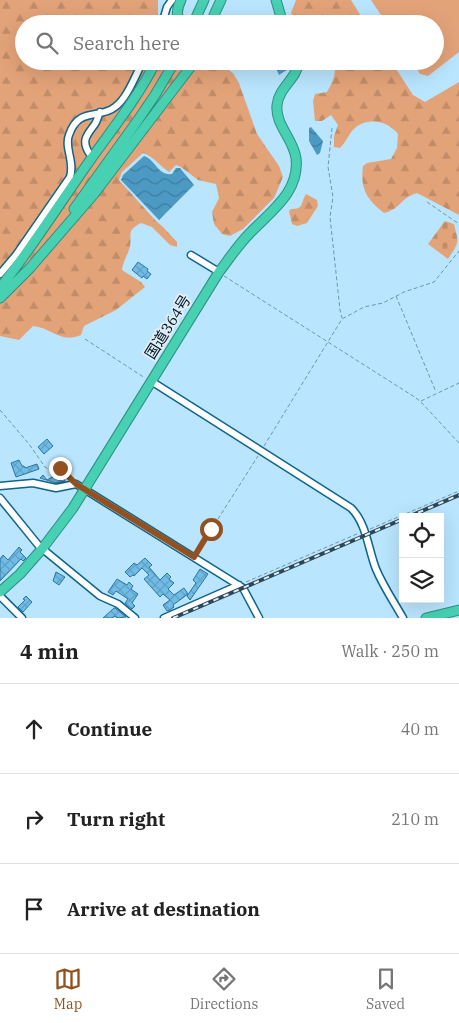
<!DOCTYPE html>
<meta charset="utf-8">
<style>
:root{--surface:#fff;--page:#f6f6f6;--text:#222;--muted:#767676;--line:#e0e0e0;--accent:#92511e}
body{margin:0;font-family:"IBM Plex Serif","Noto Sans JP",serif;background:var(--page);color:var(--text)}
.controls{position:absolute;right:15px;bottom:15px;display:grid;overflow:hidden;border-radius:0px;box-shadow:0 5px 20px #0002}
.controls button{width:45px;height:45px;display:grid;place-items:center;padding:0;border:0;border-bottom:1px solid var(--line);background:var(--surface);color:var(--text);font:25px sans-serif}
.stop{position:absolute;width:15px;height:15px;margin:-11px;border:4px solid #92511e;border-radius:50%;background:#fff}
.stop.end{background:#92511e;border-color:#fff;box-shadow:0 1px 5px #0008}
.list{margin:0;padding:0;list-style:none}
h2{display:flex;justify-content:space-between;align-items:center;height:65px;margin:0;padding:0 20px;font-size:21px}
h2 small{font-size:16px;font-weight:400;color:var(--muted)}
.list li{display:grid;grid-template-columns:32px 1fr auto;gap:15px;align-items:center;box-sizing:border-box;height:90px;padding:0 20px;border-top:1px solid var(--line)}
.list b{display:block;font-size:19px;white-space:nowrap}
.list em{font-size:16px;font-style:normal;color:var(--muted)}
.icon{flex:none;width:28px;height:28px;fill:none;stroke:currentColor;stroke-width:2;stroke-linecap:round;stroke-linejoin:round}
.map{position:relative;flex:none;width:459px;height:618px;overflow:hidden}
.search{position:absolute;background:var(--surface);box-shadow:0 5px 20px #0002;left:15px;right:15px;top:15px;height:55px;display:flex;align-items:center;gap:12px;box-sizing:border-box;padding:0 18px;border-radius:28px;color:var(--muted);font-size:19px}
.sheet{height:335px;background:var(--surface)}
nav{display:flex;justify-content:space-around;align-items:center;box-sizing:border-box;height:70px;border-top:1px solid var(--line);background:var(--surface);font-size:14px;color:var(--muted)}
nav a{display:grid;justify-items:center;gap:2px}
nav .on{color:var(--accent)}
.map>svg:first-child{display:block}
</style>
<div class="map">
<svg width="459" height="618" viewBox="0 0 459 618">
<defs>
<pattern id="forest-firs" width="22" height="20" patternUnits="userSpaceOnUse" patternTransform="scale(1.25)"><rect width="22" height="20" fill="#e3a379"/><path d="M5 1l3.5 6h-7zM16 11l3.5 6h-7z" fill="#c18c68"/></pattern>
<pattern id="cemetery-stones" width="16" height="16" patternUnits="userSpaceOnUse" patternTransform="scale(1.25)"><rect width="16" height="16" fill="#e3a379"/><path d="M2 7V4a2 2 0 0 1 4 0v3zM10 15v-3a2 2 0 0 1 4 0v3z" fill="#c18c68"/></pattern>
<pattern id="water-waves" width="16" height="10" patternUnits="userSpaceOnUse" patternTransform="scale(1.25)"><rect width="16" height="10" fill="#4c9ac4"/><path d="M0 5q4-4 8 0t8 0" fill="none" stroke="#3d7d9f"/></pattern>
<pattern id="building-cross-hatch" width="8" height="8" patternUnits="userSpaceOnUse" patternTransform="scale(1.25)"><rect width="8" height="8" fill="#71bce6"/><path d="M0 0l8 8M0 8l8-8" fill="none" stroke="#60a1c5"/></pattern>
</defs>
<rect width="100%" height="100%" fill="#b9e5fe"/>
<!-- green -->
<path fill="#e3a379" d="M371,0H459V52L428,76L420,74L412,61H435V24H387Z"/>
<!-- forest -->
<path fill="url(#forest-firs)" d="M0,0H158V16L170,24H24V61H216L233,73L239,83L257,134L279,166L283,177L274,198L243,229L230,236L222,234L214,224L212,212L219,198L216,184L198,180L181,167L176,165L169,172C160,166 153,156 143,153L122,172L119,180L155,220L164,228L177,242V247L170,245L152,227L141,223C126,231 132,233 130,246C128,255 123,261 122,270L141,282L145,287L116,310L84,326L81,335C60,344 53,328 33,326L19,340L0,336Z
M296,0H351L366,24H295L291,13Z
M334,61H391L413,95L425,102L459,82V215L417,193C400,198 401,209 384,213C366,199 360,188 363,166L367,163L391,159L397,148L398,134C388,121 368,117 355,128C349,133 347,141 340,148L334,147V136L338,125L331,115L322,121H315L313,101L315,94L327,92C333,82 337,72 334,61Z
M306,194L317,200L318,206L307,223L297,226L292,224L289,211L291,209C305,209 300,203 306,194Z"/>
<!-- cemetery -->
<path fill="url(#cemetery-stones)" d="M445,221L454,224C459,244 459,242 448,259L428,244Z"/>
<!-- water -->
<path fill="url(#water-waves)" d="M273,61H286L290,68L279,75Z
M311,127L323,141L320,153L317,155L309,141V128Z
M144,156C155,159 158,176 172,174L176,168H180L194,185L159,220L121,180L123,175Z"/>
<!-- building -->
<path fill="url(#building-cross-hatch)" stroke="#2a779e" d="M138,262L148,269L147,271L151,274L147,279L143,276L142,278L132,270Z
M47,439L53,446L44,454L38,447Z
M19,460L22,466H24L25,468L37,464L39,469L16,477L11,463Z
M61,472L65,481L56,483L40,478L43,475L47,480Z
M19,547L22,550L20,552L26,558L23,561L21,559L0,581V559L3,555L8,560Z
M145,558L152,565L149,567L160,580L167,573L171,577L169,579L174,583L168,589L174,595L184,588L188,594L173,605L174,607L170,610L167,611L163,605L170,600L163,594L160,597L144,579L149,575L142,568L134,576L133,575L130,577L125,572L134,563L137,565Z
M200,569L208,574L190,600L187,596L196,583L193,580Z
M56,572L65,577L59,585L53,581Z
M117,579L127,585L129,582L133,586L131,589L138,594L132,603L135,606L132,609L125,603L128,599L116,591L113,595L108,592Z
M26,596L32,602L23,612L18,607L25,600L23,599Z
M114,608H115L126,617L117,618L115,616L112,618H103Z"/>
<g fill="none" stroke-linecap="round" stroke-linejoin="round">
<!-- minor casing -->
<g stroke="#0e648a" stroke-width="9">
<path id="minor" d="M162,24L167,7L172,0
M89,153C81,140 87,135 95,124C97,121 98,116 100,112
M191,255L219,272
M0,274L16,255L70,177C75,161 64,148 69,135C79,106 99,120 115,107C127,99 136,74 143,61
M151,381L351,508C367,524 368,549 376,569C383,586 394,602 403,618
M0,486L33,483L56,488L76,484L243,588L259,618
M0,498L39,546L100,596L118,604L135,618
M0,596L22,618
M164,618L239,585"/>
</g>
<!-- highway casing -->
<g stroke="#2e8f7f" stroke-width="11">
<path id="highway" d="M181,0C177,8 175,17 182,24
M276,0L283,24
M193,24L204,0
M214,24V15L221,0
M74,209L138,120L155,95L175,61
M0,288C30,250 56,209 84,169C108,134 137,100 156,61
M0,298L30,268L94,194L195,61
M0,592L20,574L42,549L73,508L219,272C229,259 238,245 250,233C271,211 300,192 296,158C293,138 275,125 277,105C279,87 297,79 299,61
M426,618L459,610"/>
</g>
<!-- path -->
<path stroke="#7195a9" stroke-width="1" stroke-dasharray="4 2.5" stroke-linecap="butt" d="M332,128L328,167L333,197L330,217L340,310L342,318
M427,202L459,224
M224,276L413,396L420,401L459,443
M396,296L436,392
M85,339L145,378
M421,401L459,383
M0,410L29,444L45,467L50,470L61,468L70,478
M264,446L342,319L364,307L383,303L404,292L434,282L459,251
M370,529L459,491
M197,552L258,456
M246,582L359,533"/>
<!-- minor -->
<use href="#minor" stroke="#fff" stroke-width="6"/>
<!-- highway -->
<use href="#highway" stroke="#47d0b1" stroke-width="9"/>
<!-- rail casing -->
<g stroke="#2c4756" stroke-width="4">
<path id="rail" d="M408,517L459,495
M173,618L403,519"/>
</g>
<!-- rail -->
<use href="#rail" stroke="#dfedf6" stroke-width="2" stroke-dasharray="5.5" stroke-linecap="butt"/>
</g>
<g fill="none" stroke-linecap="round" stroke-linejoin="round">
<!-- route -->
<path stroke="#92511e" stroke-width="6" d="M60,468L76,484L194,557L211,529"/>
</g>
<g text-anchor="middle" stroke-width="4" stroke-linejoin="round" paint-order="stroke">
<!-- street labels -->
<g font-size="15" fill="#011723" stroke="#dfedf6">
<text transform="translate(168 327) rotate(-58)" y="5">国道364号</text>
</g>
</g>
</svg>
<div class="controls">
<button><svg class="icon" aria-label="locate" viewBox="0 0 24 24"><circle cx="12" cy="12" r="6"/><path d="M12 2v4M12 18v4M2 12h4M18 12h4"/></svg></button>
<button><svg class="icon" aria-label="layers" viewBox="0 0 24 24"><path d="M12 4l9 5-9 5-9-5zM3 14l9 5 9-5"/></svg></button>
</div>
<div class="stop" style="left:211px;top:529px"></div>
<div class="stop end" style="left:60px;top:468px"></div>
<div class="search"><svg class="icon" aria-label="search" viewBox="0 0 24 24"><circle cx="10" cy="10" r="6"/><path d="M15 15l6 6"/></svg>Search here</div>
</div>
<section class="sheet">
<h2>4 min<small>Walk · 250 m</small></h2>
<ul class="list">
<li><svg class="icon" aria-label="ahead" viewBox="0 0 24 24"><path d="M12 20V5M6 11l6-6 6 6"/></svg><div><b>Continue</b></div><em>40 m</em></li>
<li><svg class="icon" aria-label="right" viewBox="0 0 24 24"><path d="M7 20v-9h11M14 6l5 5-5 5"/></svg><div><b>Turn right</b></div><em>210 m</em></li>
<li><svg class="icon" aria-label="arrive" viewBox="0 0 24 24"><path d="M6 21V4h12l-3 4 3 4H6"/></svg><div><b>Arrive at destination</b></div></li>
</ul>
</section>
<nav>
<a class="on"><svg class="icon" aria-label="map" viewBox="0 0 24 24"><path d="M3 6l6-2 6 2 6-2v14l-6 2-6-2-6 2zM9 4v14M15 6v14"/></svg>Map</a>
<a><svg class="icon" aria-label="directions" viewBox="0 0 24 24"><path d="M12 3l9 9-9 9-9-9zM9 14v-3h6M13 9l2 2-2 2"/></svg>Directions</a>
<a><svg class="icon" aria-label="saved" viewBox="0 0 24 24"><path d="M7 4h10v16l-5-4-5 4z"/></svg>Saved</a>
</nav>
